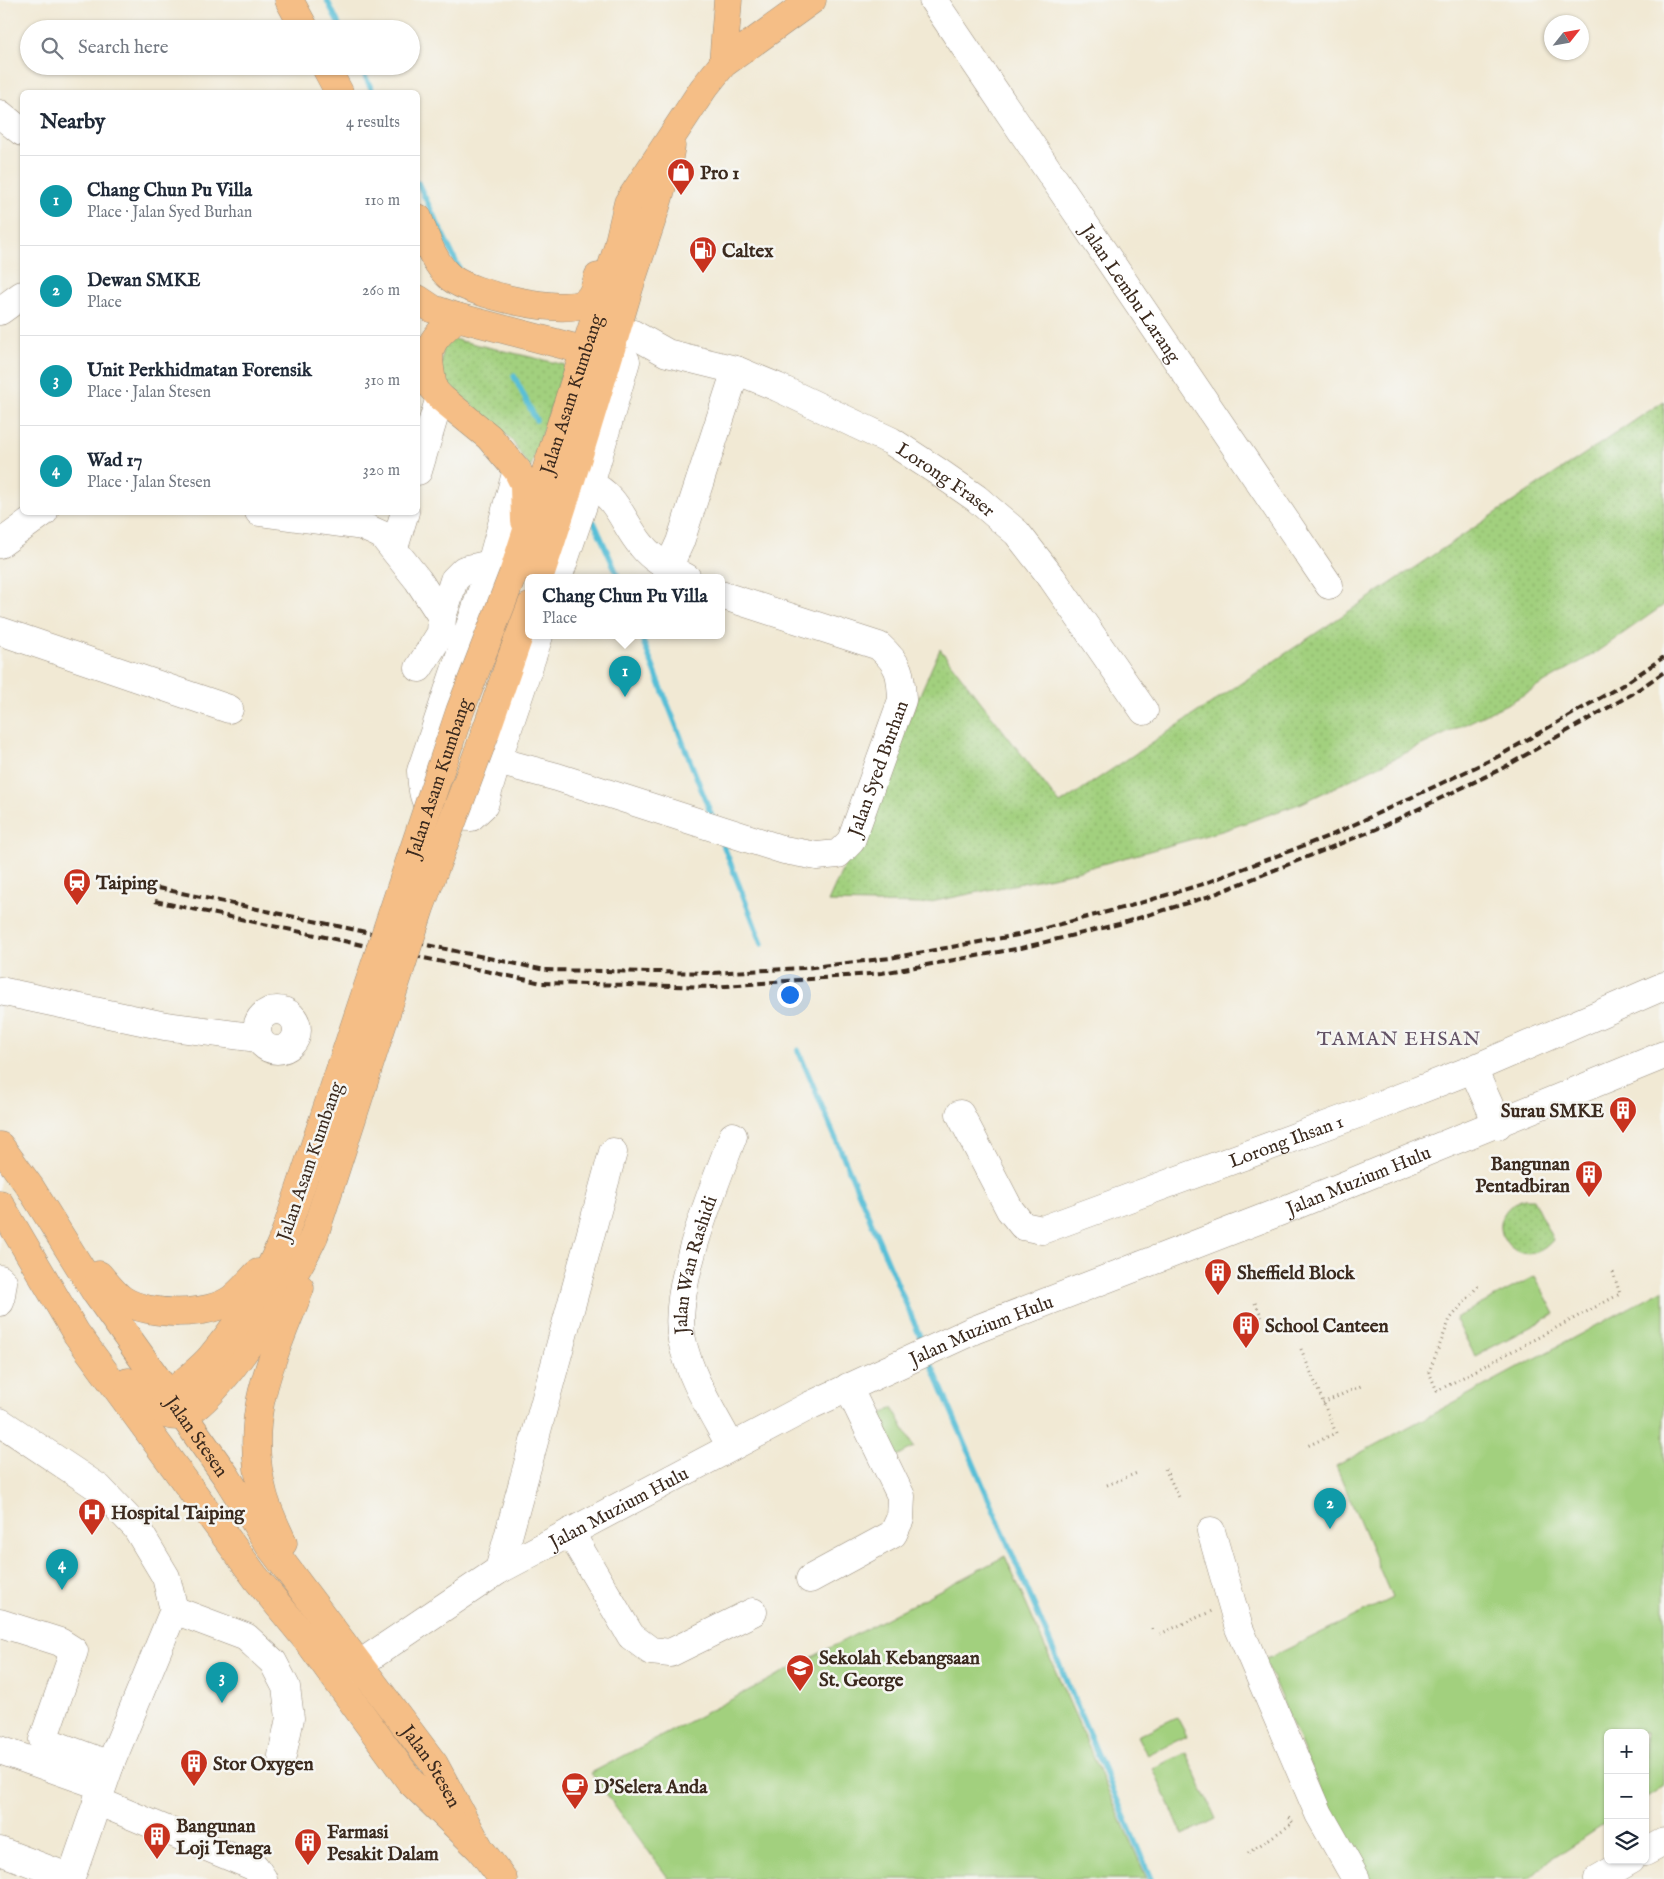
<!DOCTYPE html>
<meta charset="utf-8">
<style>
:root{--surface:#fff;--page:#f6f6f7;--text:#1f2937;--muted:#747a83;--line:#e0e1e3;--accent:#c8321e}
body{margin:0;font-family:"IM FELL English",serif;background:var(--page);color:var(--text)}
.controls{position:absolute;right:15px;bottom:15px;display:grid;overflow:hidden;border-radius:8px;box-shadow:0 1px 4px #0004}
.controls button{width:45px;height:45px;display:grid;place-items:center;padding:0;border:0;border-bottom:1px solid var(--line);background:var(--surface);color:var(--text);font:25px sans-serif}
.compass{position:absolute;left:1544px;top:15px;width:45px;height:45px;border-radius:50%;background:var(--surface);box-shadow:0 1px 4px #0004;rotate:59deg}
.you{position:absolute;left:789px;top:994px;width:18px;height:18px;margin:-12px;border:4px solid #fff;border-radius:50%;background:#1a73e8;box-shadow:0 0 0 8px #1a73e833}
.badge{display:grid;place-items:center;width:32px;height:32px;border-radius:50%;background:var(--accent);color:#fff;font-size:16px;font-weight:700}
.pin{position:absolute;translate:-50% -41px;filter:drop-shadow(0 1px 2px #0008)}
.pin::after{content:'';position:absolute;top:26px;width:18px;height:15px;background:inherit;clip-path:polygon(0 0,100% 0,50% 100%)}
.popup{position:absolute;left:525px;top:574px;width:200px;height:65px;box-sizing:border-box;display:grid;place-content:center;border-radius:8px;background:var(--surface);filter:drop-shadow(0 1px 4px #0005);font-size:16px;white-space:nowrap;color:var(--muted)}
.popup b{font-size:19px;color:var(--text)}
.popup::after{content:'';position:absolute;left:50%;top:100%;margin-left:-10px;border:10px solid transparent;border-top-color:var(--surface)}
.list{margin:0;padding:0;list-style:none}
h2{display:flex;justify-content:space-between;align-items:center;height:65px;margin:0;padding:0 20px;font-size:21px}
h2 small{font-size:16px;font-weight:400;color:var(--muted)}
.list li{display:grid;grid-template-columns:32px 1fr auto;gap:15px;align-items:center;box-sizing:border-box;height:90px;padding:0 20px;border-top:1px solid var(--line)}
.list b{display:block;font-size:19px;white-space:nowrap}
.list p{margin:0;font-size:16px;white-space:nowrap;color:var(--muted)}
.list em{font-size:16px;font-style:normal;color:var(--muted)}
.icon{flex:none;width:28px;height:28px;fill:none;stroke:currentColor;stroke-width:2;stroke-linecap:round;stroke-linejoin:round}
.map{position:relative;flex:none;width:1664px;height:1879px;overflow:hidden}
.search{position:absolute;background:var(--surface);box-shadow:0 1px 4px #0004;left:20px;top:20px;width:400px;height:55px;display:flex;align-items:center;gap:12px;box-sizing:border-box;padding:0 18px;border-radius:28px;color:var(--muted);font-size:19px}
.panel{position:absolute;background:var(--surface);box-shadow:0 1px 4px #0004;left:20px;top:90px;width:400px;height:425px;border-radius:8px}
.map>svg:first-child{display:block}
.grass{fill:url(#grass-dots);stroke:#6e7d4e}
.garden{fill:#a2d07e;stroke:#6e7d4e}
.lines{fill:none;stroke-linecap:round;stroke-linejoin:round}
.stream{stroke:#59bfd7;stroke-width:5.5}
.minor-casing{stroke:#968a79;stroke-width:29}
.major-casing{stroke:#968a79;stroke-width:29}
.path{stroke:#968a79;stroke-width:3;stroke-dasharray:1 4;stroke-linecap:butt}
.minor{stroke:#fff;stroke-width:28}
.major{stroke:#f5be86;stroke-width:28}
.rail{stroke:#3b2a1e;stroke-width:4;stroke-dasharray:8 4;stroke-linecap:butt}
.major-bridge-casing{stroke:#968a79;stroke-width:29;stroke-linecap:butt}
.major-bridge{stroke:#f5be86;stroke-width:28}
.labels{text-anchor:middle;stroke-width:5;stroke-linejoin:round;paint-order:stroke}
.poi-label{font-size:19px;font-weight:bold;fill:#3b2a1e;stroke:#f6f6f2;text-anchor:start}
.street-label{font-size:19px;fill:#3b2a1e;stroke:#f6f6f2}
.neighbourhood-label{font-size:20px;letter-spacing:1px;fill:#635265;stroke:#f6f6f2}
</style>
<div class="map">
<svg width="1664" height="1879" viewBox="0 0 1664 1879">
<defs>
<pattern id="grass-dots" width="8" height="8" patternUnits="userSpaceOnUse" patternTransform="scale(1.25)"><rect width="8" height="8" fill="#a2d07e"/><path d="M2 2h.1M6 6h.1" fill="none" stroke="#8cb36c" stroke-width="1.8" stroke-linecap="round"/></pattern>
</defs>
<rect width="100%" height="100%" fill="#f6f6f2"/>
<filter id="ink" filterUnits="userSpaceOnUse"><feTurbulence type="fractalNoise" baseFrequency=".02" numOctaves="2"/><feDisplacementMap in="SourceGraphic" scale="10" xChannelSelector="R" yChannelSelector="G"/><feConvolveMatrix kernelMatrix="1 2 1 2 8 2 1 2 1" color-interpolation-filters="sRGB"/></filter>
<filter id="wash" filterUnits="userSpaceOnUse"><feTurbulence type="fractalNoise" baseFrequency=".0096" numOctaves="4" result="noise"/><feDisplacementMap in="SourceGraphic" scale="20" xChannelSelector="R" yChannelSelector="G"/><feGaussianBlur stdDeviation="1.12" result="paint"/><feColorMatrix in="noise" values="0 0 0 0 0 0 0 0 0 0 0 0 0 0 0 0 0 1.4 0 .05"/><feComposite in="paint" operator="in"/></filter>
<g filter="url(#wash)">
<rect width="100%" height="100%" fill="#f1e9d4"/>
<g class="grass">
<path d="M 444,337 L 565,365 L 530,469 L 511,439 L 440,378 Z"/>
<path d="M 1664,401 L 1664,605 L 1592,655 L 1511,702 L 1302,803 L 1225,830 L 1066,874 L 921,904 L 828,902 L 940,649 L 1060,804 Z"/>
<path d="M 1524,1199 L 1533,1199 L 1553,1240 C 1517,1282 1473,1216 1524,1199 Z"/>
</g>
<g class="garden">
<path d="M 1535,1276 L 1555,1314 L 1475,1356 L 1455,1318 Z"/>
<path d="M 1664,1289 L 1664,1786 L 1645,1798 L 1645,1733 L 1608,1733 L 1608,1822 L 1550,1860 L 1529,1879 L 1366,1879 L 1337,1829 L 1265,1660 L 1392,1598 L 1336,1466 Z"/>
<path d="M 893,1408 L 914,1447 L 897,1456 L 876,1417 Z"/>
<path d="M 1005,1556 L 1147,1879 L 669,1879 L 591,1773 Z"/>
<path d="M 1177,1717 L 1187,1736 L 1147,1755 L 1137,1736 Z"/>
<path d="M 1186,1753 L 1216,1819 L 1183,1835 L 1153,1768 Z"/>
</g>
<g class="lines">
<g class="stream">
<path d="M 327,0 L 341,29"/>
<path d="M 360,66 L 373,92"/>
<path d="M 418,183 L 461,272"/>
<path d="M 514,376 L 536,420"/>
<path d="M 594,522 L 619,578"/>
<path d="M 641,636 L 713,819"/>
<path d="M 721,839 L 762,944"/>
<path d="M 798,1050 L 924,1346"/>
<path d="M 929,1359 L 1151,1879"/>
</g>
</g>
</g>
<g filter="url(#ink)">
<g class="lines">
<g class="minor-casing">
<g id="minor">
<path id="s1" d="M 933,0 L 1329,585"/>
<path d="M 0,114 L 22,132"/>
<path d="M 0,311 L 22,295"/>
<path id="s2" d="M 594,323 L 633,334 L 667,353 L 736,370 L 777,387 L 891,441 L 937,471 L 976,498 L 1017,533 L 1052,578 L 1144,711"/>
<path d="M 517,470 L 491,564 L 421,771 C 423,812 431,817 471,817 L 484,805 L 497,761 L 539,636"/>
<path d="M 418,471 L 440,397"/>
<path d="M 590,485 C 617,494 624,526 642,546 C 653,560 671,569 687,578"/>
<path d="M 259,512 L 362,526 L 382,535 L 418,580 L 442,617 L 441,633 L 419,668"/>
<path d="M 0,544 L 44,512"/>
<path d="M 394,548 L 405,512"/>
<path d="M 668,568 L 680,542 L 736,370"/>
<path d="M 558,578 L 590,485 L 626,361"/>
<path d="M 442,617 L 454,580 L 464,570 L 491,564"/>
<path d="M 0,631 L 229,709"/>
<path id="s3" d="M 497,761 L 557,777 L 784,850 L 817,856 L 838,854 L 851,841 L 902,700 C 901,673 900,665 879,646 L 721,595"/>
<path d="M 0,991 L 165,1026 L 258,1038"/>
<circle cx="277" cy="1030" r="20"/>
<path d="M 1473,1069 L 1498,1125"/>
<path id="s4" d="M 960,1114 L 1010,1210 L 1023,1226 L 1042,1230 L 1363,1112 L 1473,1069 L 1664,986"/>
<path d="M 0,1279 L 3,1282 L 0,1302"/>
<path d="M 0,1422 L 99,1488 L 136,1527 L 166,1577 L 174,1610 L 110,1765 L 71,1878 L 0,1851"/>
<path id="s5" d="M 731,1447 C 713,1413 690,1378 682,1340 C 671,1288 714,1187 733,1136"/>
<path d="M 1211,1531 L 1239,1628 L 1319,1814 L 1356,1879"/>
<path d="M 570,1532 L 631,1636 L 651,1651 L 670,1653 L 753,1612"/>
<path d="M 499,1570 L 613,1152"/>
<path d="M 810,1579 L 893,1534 L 900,1519 L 901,1496 L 848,1387"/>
<path d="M 174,1610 L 246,1637 L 273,1662 L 286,1687 L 290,1718 L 282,1756"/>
<path d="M 0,1623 L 60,1642 L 74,1651 L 43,1740 L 110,1765"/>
<path id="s6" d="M 339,1678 L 499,1570 L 811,1405 L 974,1330 L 1279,1212 L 1664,1055"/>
<path d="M 0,1750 L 102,1786"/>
<path d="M 97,1801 L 255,1867 L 263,1879"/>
<path d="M 1645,1852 L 1664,1842"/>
<path d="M 1598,1879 L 1631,1860"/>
</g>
</g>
<g class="major-casing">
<g id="major">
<path d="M 289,0 L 305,29"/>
<path d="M 723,64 L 728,0"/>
<path d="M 325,66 L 339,92"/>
<path d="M 418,218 C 426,239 433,263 451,278 C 471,294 561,315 584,303 C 594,297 595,286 598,277"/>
<path d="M 418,299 L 433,309 L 457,317 L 602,355"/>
<path d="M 418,371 L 440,397 L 489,437 L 517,470 L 524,484 L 525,521"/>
<path d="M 433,388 C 426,346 426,345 457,317"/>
<path id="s7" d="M 513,574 L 617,250 L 628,203 L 703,89 L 723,64 L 812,0"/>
<path d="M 539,578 C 572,482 600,385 629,288 C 644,240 663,195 671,146"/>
<path d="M 485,734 L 529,607"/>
<path id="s8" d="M 0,1146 L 30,1187 L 96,1293 L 226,1476 L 269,1545 L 434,1764 L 480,1849"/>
<path d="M 0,1204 L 76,1333 L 256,1578 L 311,1645 L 410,1781 L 480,1849 L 503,1879"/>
<path d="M 99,1275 C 106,1283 114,1294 123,1300 C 148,1316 209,1317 233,1298 C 242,1291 250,1281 258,1273"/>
<path d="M 128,1382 C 139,1396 157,1416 177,1416 C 212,1416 300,1268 314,1236"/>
<path d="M 162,1410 C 171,1387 195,1376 211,1357 C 244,1318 269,1277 287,1228"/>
<path d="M 283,1543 C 276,1527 267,1510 263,1493 C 242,1415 273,1359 300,1288"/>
</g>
</g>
<g class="path">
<path d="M 1478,1286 L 1450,1319 L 1429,1372 L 1437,1391 L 1620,1294 L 1613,1272"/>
<path d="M 1255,1303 L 1262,1317"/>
<path d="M 1301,1349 L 1336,1433 L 1305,1447"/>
<path d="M 1323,1403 L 1363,1385"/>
<path d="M 1165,1469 L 1179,1497"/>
<path d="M 1107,1485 L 1137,1473"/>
<path d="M 1152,1628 L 1153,1632"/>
<path d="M 1160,1634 L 1212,1611"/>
<path d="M 1248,1853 L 1293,1823 L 1288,1817"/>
</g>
<use href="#minor" class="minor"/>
<use href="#major" class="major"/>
<g class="rail">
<path d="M 158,888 L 545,970 L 712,973 L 804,968 L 890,958 L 1018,935 L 1130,906 L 1203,884 L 1334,834 L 1499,756 L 1626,683 L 1664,657"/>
<path d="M 155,901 L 542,983 L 714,987 L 882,973 L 1021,948 L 1119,924 L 1210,896 L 1379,828 L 1501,769 L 1632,694 L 1664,672"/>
</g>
<g class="major-bridge-casing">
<g id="major-bridge">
<path id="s9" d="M 287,1228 L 460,711 L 513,574"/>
<path d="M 314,1236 L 420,908 L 485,734"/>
</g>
</g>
<use href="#major-bridge" class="major-bridge"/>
</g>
</g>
<defs>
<g id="shop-pin" transform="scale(1.4375)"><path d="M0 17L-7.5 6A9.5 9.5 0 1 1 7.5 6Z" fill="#c8321e" stroke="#f6f6f2"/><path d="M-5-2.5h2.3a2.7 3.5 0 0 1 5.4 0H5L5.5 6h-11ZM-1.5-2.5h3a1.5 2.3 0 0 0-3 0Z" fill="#fff"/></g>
<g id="fuel-pin" transform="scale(1.4375)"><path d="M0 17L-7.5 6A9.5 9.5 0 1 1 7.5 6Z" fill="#c8321e" stroke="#f6f6f2"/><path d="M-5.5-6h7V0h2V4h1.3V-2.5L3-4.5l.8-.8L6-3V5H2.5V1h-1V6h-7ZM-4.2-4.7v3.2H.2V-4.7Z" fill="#fff"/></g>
<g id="station-pin" transform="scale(1.4375)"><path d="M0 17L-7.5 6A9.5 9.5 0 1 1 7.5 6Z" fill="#c8321e" stroke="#f6f6f2"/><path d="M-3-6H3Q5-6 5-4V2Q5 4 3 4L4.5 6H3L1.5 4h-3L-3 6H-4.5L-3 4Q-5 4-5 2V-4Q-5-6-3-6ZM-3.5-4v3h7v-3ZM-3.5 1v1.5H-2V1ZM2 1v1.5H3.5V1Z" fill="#fff"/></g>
<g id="building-pin" transform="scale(1.4375)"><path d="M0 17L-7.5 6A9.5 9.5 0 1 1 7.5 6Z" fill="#c8321e" stroke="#f6f6f2"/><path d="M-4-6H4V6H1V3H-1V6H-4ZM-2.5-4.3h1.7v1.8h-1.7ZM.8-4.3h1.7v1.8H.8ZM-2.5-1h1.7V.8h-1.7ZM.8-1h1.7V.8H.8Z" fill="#fff"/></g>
<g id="hospital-pin" transform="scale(1.4375)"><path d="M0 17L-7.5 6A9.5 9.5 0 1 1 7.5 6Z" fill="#c8321e" stroke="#f6f6f2"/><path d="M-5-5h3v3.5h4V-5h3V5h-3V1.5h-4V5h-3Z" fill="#fff"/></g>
<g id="school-pin" transform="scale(1.4375)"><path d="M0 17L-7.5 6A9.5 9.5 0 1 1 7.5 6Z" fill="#c8321e" stroke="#f6f6f2"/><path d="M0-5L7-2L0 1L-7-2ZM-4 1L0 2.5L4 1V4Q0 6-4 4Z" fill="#fff"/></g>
<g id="cafe-pin" transform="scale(1.4375)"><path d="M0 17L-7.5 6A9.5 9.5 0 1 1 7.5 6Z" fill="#c8321e" stroke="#f6f6f2"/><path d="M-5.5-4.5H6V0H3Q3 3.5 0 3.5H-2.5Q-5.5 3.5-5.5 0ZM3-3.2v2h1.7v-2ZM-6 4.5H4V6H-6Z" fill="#fff"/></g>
</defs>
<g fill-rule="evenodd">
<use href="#shop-pin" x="681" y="172"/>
<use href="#fuel-pin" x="703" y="250"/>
<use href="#station-pin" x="77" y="882"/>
<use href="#building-pin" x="1623" y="1110"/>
<use href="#building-pin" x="1589" y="1174"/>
<use href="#building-pin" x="1218" y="1272"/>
<use href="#building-pin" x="1246" y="1325"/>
<use href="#hospital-pin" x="92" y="1512"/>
<use href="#school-pin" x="800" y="1668"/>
<use href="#building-pin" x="194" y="1763"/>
<use href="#cafe-pin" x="575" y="1786"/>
<use href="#building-pin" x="157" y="1836"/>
<use href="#building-pin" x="308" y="1842"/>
</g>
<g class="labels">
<g class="poi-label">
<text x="700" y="179">Pro 1</text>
<text x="722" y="257">Caltex</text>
<text x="96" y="889">Taiping</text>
<text x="1604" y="1117" text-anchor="end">Surau SMKE</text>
<text x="1570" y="1170" text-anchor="end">Bangunan<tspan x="1570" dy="22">Pentadbiran</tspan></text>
<text x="1237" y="1279">Sheffield Block</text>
<text x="1265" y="1332">School Canteen</text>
<text x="111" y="1519">Hospital Taiping</text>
<text x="819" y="1664">Sekolah Kebangsaan<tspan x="819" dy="22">St. George</tspan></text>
<text x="213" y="1770">Stor Oxygen</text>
<text x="594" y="1793">D'Selera Anda</text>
<text x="176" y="1832">Bangunan<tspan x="176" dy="22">Loji Tenaga</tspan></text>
<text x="327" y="1838">Farmasi<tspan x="327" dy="22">Pesakit Dalam</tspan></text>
</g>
<g class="street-label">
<text dy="7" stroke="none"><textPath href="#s1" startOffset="354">Jalan Lembu Larang</textPath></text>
<text dy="7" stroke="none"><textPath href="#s7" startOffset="189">Jalan Asam Kumbang</textPath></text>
<text dy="7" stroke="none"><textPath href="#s2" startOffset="388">Lorong Fraser</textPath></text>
<text dy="7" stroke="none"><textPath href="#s3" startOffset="451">Jalan Syed Burhan</textPath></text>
<text dy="7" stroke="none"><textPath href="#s9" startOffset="475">Jalan Asam Kumbang</textPath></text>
<text dy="7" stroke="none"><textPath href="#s4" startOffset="408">Lorong Ihsan 1</textPath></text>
<text transform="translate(309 1161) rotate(-71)" y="7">Jalan Asam Kumbang</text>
<text dy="7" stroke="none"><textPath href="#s6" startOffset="1138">Jalan Muzium Hulu</textPath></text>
<text dy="7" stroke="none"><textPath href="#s5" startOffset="195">Jalan Wan Rashidi</textPath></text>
<text dy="7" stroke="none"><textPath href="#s6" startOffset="732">Jalan Muzium Hulu</textPath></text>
<text dy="7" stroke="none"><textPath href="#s8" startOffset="351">Jalan Stesen</textPath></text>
<text dy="7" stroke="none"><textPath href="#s6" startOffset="328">Jalan Muzium Hulu</textPath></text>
<text dy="7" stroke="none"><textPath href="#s8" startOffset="756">Jalan Stesen</textPath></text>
</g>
<g class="neighbourhood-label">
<text x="1399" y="1045">TAMAN EHSAN</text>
</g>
</g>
</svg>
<div class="controls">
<button>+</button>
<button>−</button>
<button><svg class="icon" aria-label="layers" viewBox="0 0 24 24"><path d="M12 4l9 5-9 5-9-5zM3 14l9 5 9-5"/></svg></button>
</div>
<svg class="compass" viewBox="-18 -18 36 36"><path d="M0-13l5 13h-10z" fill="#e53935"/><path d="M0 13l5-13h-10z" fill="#747a83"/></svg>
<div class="you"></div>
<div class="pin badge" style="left:625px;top:697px;background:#0f9aa8">1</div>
<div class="popup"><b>Chang Chun Pu Villa</b>Place</div>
<div class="pin badge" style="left:1330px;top:1529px;background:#0f9aa8">2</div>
<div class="pin badge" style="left:222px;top:1703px;background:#0f9aa8">3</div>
<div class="pin badge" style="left:62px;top:1590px;background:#0f9aa8">4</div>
<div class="search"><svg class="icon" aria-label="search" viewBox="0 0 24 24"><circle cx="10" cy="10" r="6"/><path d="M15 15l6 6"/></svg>Search here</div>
<section class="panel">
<h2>Nearby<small>4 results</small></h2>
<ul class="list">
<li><span class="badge" style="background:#0f9aa8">1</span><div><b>Chang Chun Pu Villa</b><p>Place · Jalan Syed Burhan</p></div><em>110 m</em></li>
<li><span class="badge" style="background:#0f9aa8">2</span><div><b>Dewan SMKE</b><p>Place</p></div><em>260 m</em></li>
<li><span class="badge" style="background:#0f9aa8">3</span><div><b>Unit Perkhidmatan Forensik</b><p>Place · Jalan Stesen</p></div><em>310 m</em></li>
<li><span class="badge" style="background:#0f9aa8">4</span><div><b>Wad 17</b><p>Place · Jalan Stesen</p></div><em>320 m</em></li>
</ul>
</section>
</div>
